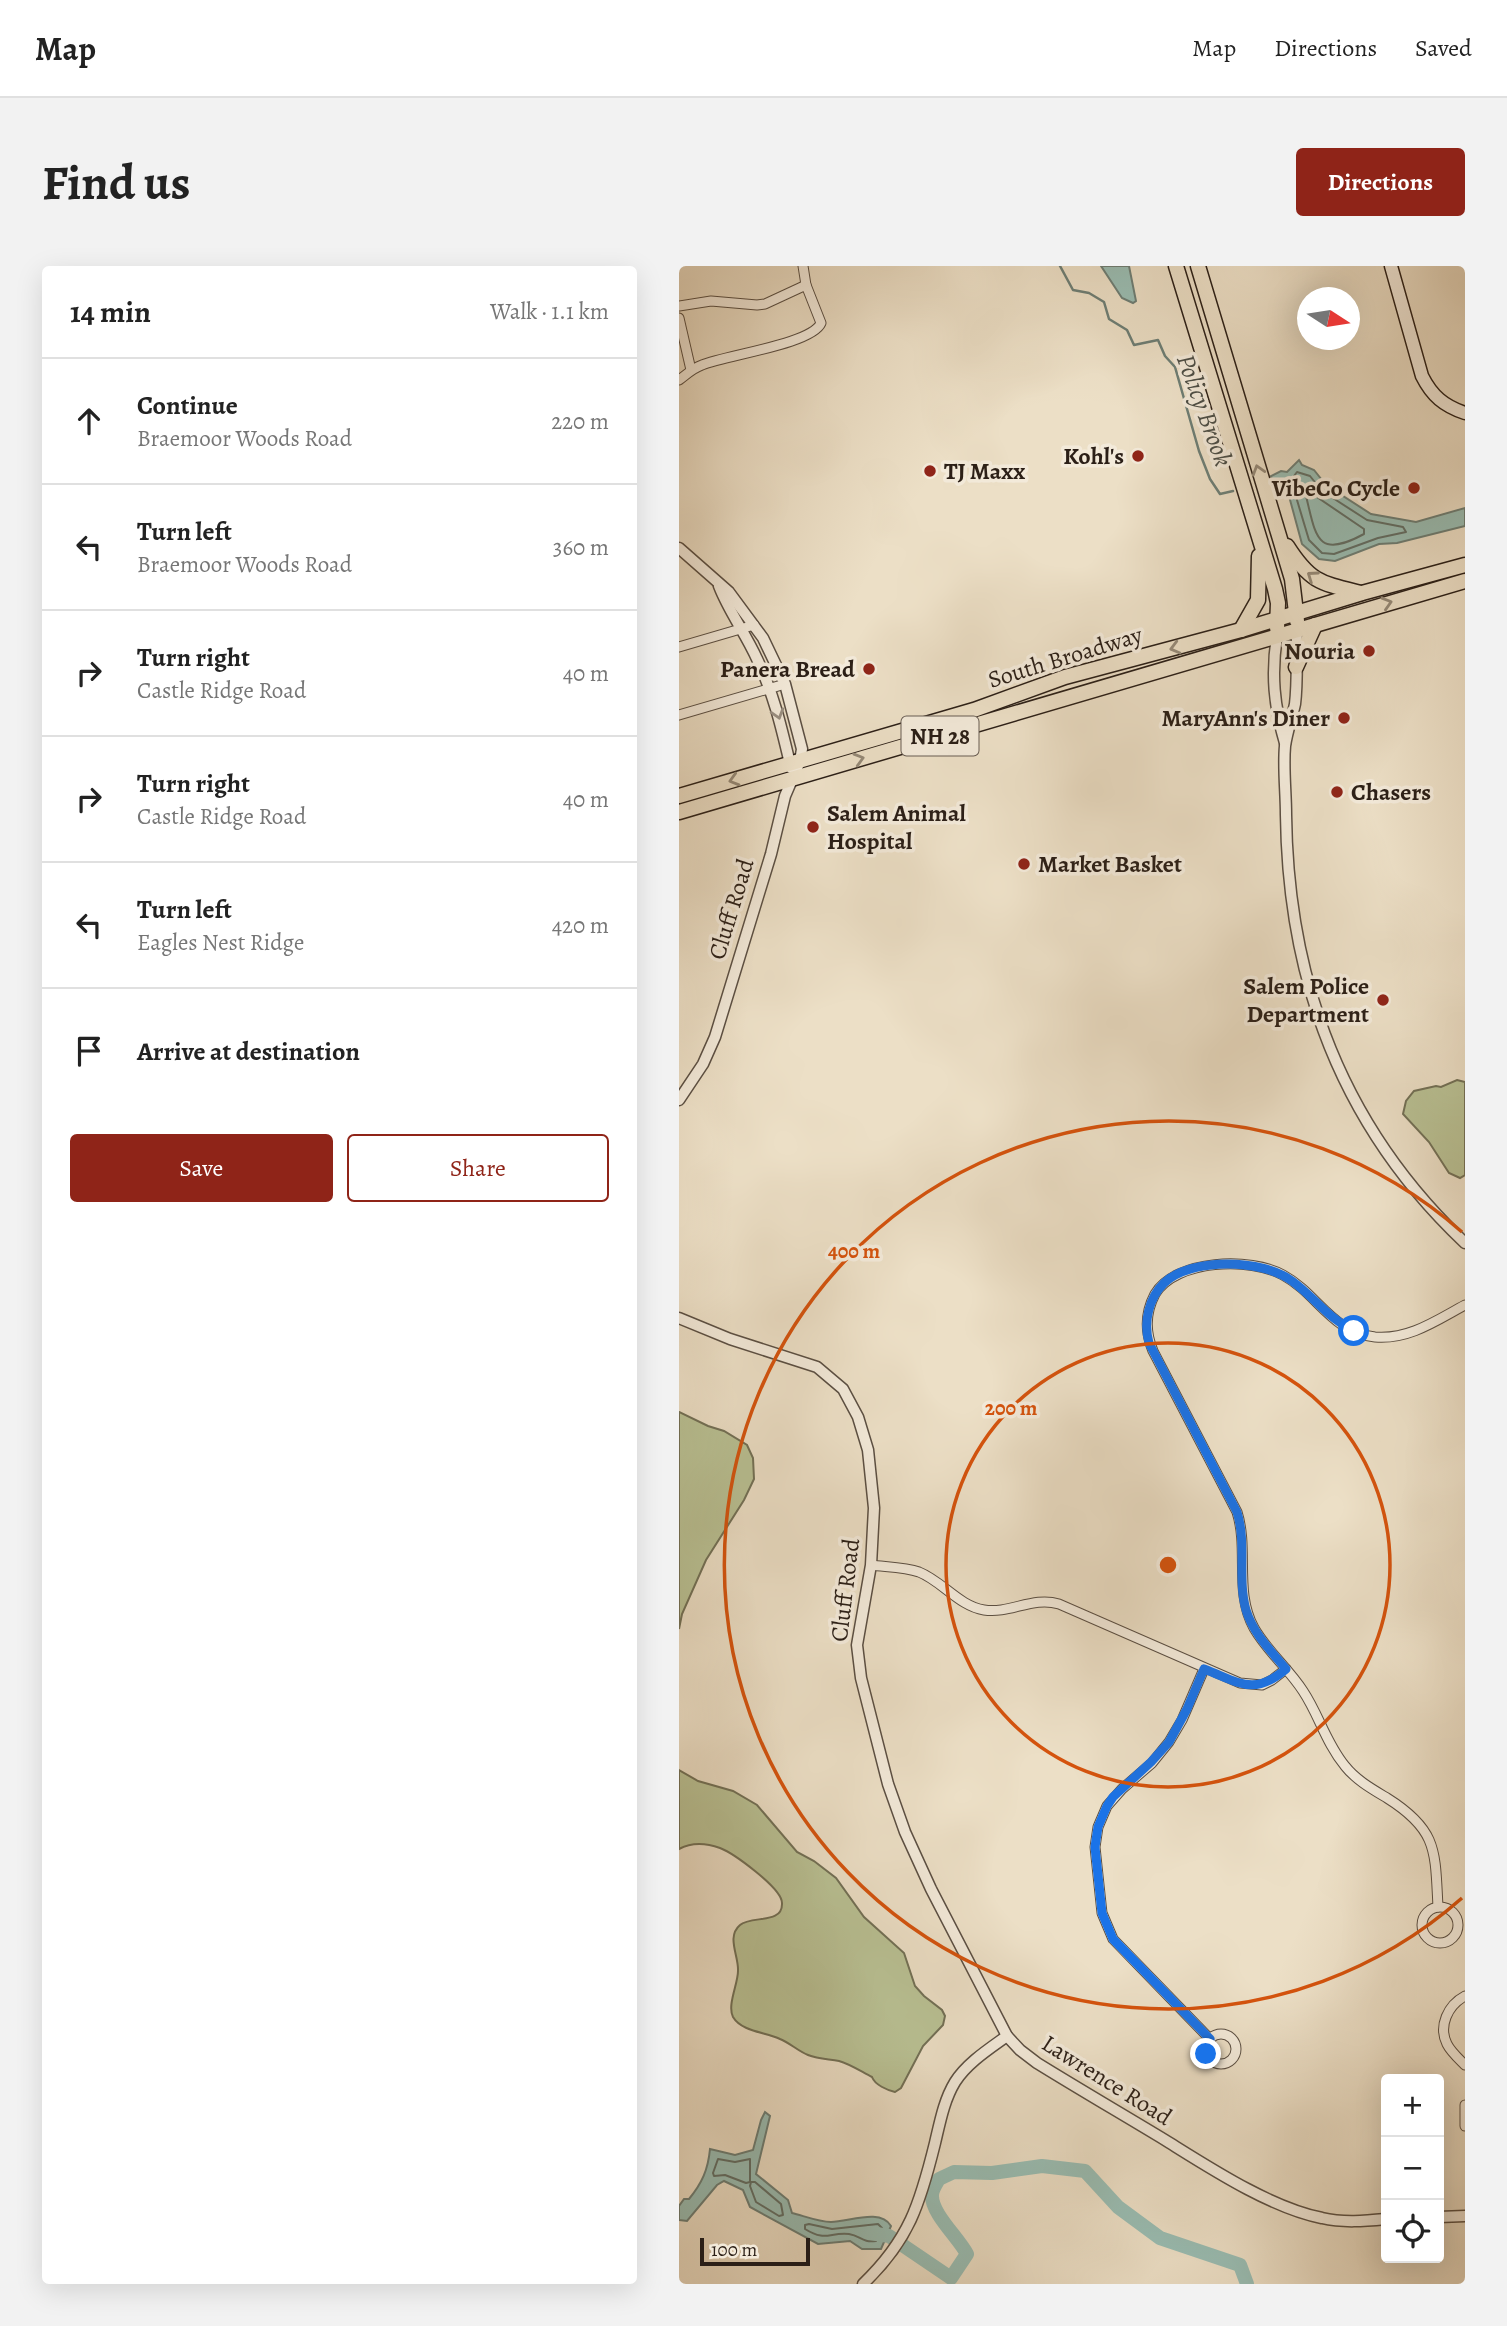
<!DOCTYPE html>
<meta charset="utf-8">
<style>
:root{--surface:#fff;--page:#f2f2f2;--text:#222;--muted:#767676;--line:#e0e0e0;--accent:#8f2418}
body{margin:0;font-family:Alegreya,serif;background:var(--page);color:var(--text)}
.controls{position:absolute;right:21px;bottom:21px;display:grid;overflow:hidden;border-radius:7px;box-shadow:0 7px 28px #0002}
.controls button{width:63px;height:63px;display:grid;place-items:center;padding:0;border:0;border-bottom:2px solid var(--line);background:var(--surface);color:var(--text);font:35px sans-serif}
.compass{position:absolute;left:618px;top:21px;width:63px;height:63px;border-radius:50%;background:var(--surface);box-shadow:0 7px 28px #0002;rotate:102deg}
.scale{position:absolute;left:21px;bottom:18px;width:110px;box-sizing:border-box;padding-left:7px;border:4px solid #2b1f17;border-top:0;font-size:19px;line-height:24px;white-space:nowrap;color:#2b1f17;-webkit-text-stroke:5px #f3eada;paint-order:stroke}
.stop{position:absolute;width:21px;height:21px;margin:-16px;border:5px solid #1a73e8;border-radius:50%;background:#fff}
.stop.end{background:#1a73e8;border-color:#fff;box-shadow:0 2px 7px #0008}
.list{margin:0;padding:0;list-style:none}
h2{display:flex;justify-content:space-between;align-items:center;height:91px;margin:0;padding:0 28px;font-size:30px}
h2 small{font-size:23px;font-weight:400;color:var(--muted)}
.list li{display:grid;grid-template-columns:46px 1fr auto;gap:21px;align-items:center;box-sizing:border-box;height:126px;padding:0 28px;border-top:2px solid var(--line)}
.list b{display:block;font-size:26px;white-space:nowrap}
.list p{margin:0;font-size:23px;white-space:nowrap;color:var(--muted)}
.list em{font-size:23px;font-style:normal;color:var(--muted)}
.actions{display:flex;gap:14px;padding:21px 28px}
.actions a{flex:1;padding:16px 0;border:2px solid var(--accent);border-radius:7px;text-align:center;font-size:24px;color:var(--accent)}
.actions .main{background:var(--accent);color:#fff}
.icon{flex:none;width:38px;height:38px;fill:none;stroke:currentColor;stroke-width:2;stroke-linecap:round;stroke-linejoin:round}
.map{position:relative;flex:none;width:786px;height:2018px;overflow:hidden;border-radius:7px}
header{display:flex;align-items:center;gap:42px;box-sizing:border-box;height:98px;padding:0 35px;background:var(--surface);border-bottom:2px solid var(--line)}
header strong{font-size:33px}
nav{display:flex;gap:38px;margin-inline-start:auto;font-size:24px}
.intro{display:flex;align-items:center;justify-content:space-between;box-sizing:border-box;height:168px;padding:0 42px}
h1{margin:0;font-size:49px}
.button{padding:18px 32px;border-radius:7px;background:var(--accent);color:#fff;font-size:24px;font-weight:700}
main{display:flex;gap:42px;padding:0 42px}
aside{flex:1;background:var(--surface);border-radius:7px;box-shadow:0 7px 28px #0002}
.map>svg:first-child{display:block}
.green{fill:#b9c194;stroke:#727056;stroke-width:2}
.water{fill:#99bdb3;stroke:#6d7e75;stroke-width:2}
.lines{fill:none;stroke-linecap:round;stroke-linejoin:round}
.shore{stroke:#626e65;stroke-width:2}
.stream{stroke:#6d7e75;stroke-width:2.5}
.river{stroke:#99bdb3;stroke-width:14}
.minor-casing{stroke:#5b4f43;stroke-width:11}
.tertiary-casing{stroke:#5b4f43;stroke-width:13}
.secondary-casing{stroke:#2b1f17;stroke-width:15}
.primary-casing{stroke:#2b1f17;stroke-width:17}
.minor{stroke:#f3eada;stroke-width:9}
.tertiary{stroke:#f3eada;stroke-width:10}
.secondary{stroke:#f3eada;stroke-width:12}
.primary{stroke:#ecdfc6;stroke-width:14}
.oneway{stroke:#958977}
.oneway2{stroke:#998f82}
.route{stroke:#1a73e8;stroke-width:9}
.ring{fill:none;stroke:#d5530d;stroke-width:3.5}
.poi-dot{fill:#8f2418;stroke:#f3eada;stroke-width:2.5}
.labels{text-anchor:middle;stroke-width:7;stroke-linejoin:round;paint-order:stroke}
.shield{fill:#f3eada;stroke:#675c52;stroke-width:2}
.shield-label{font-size:23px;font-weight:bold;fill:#2b1f17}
.poi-label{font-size:24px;font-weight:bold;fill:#2b1f17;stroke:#f3eada;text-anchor:end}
.street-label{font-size:24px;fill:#2b1f17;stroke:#f3eada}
.water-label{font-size:26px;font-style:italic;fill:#4c4e46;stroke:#f3eada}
.centre{fill:#d5530d;stroke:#f3eada;stroke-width:3.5}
.ring-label{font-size:21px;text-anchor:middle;font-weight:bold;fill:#d5530d;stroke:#f3eada;stroke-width:7;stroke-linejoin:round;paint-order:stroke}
</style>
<header>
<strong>Map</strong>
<nav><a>Map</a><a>Directions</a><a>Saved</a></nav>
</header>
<div class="intro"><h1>Find us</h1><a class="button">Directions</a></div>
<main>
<aside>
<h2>14 min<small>Walk · 1.1 km</small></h2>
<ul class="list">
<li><svg class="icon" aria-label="ahead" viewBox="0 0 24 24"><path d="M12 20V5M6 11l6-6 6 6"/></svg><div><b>Continue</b><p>Braemoor Woods Road</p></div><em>220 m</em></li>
<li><svg class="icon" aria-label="left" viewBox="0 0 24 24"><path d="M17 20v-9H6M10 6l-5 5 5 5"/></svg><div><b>Turn left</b><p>Braemoor Woods Road</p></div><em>360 m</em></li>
<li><svg class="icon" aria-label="right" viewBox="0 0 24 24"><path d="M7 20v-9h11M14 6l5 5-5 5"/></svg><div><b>Turn right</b><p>Castle Ridge Road</p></div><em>40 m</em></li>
<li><svg class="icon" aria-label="right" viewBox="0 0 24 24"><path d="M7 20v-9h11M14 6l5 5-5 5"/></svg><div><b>Turn right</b><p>Castle Ridge Road</p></div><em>40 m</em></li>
<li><svg class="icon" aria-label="left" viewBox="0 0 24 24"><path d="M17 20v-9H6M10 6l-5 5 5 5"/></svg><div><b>Turn left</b><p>Eagles Nest Ridge</p></div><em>420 m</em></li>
<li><svg class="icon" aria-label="arrive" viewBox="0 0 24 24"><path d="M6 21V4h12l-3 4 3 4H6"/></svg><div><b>Arrive at destination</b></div></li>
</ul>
<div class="actions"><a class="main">Save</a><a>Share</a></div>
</aside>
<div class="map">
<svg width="786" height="2018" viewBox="0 0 786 2018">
<rect width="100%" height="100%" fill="#ecdfc6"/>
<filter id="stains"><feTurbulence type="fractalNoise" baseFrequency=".00286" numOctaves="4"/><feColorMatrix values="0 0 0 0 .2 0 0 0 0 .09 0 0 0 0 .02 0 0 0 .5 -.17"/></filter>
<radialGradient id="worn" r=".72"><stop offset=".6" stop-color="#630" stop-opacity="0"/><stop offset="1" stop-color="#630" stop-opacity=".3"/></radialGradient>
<g class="green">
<path d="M 778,814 L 786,816 L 786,909 L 781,912 L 770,907 L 750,876 L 724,848 L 727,835 L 735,825 L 757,820 L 762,821 Z"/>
<path d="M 0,1146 L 29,1160 L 45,1165 L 68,1179 L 74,1192 L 75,1213 L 65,1234 L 27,1294 L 3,1348 L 0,1363 Z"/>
<path d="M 0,1504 L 19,1515 L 54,1525 L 78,1539 L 118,1586 L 135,1595 L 157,1612 L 185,1651 L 225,1687 L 236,1720 L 245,1730 L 263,1744 L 266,1750 L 264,1759 L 244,1780 L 222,1822 L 216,1826 C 208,1824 196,1819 193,1811 C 183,1806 171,1798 160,1795 C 149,1793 139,1793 129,1789 C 119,1785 111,1777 101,1773 C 87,1766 63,1766 54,1751 C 48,1739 59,1718 59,1705 C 60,1690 47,1671 61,1659 C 72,1649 104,1659 103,1637 C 103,1622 54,1587 41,1582 C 27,1577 13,1576 0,1583 Z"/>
</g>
<g class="water">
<path d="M 422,0 L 450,0 L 457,35 L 454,37 L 443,32 Z"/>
<path d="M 620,194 L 623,199 L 635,204 L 647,219 L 692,248 L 737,256 L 786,242 L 786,260 L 718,277 L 700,278 L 656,295 L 640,293 L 623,278 L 607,219 L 594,221 L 592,210 L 602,205 L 608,206 Z"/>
<path d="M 86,1846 L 91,1850 L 77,1908 L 109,1934 L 113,1947 C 125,1950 140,1956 152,1956 C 170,1956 201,1942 212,1960 L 202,1983 L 183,1983 L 171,1975 L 139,1978 L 71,1941 L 64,1924 L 45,1915 L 38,1919 L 8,1955 L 0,1954 L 0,1940 L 5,1933 L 10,1933 C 23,1917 29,1904 31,1883 L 56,1889 L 74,1884 L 82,1854 Z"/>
</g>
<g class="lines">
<g class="shore">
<path d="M 618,206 L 631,210 L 643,225 L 688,254 L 724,261 L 727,266 L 699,272 L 655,288 L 643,287 L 630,274 L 612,214 Z"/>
<path d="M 629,225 L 685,263 L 685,268 C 637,294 637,270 627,230 Z"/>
<path d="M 39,1893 L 56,1896 L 71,1893 L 71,1916 L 67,1917 L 46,1909 L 35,1910 L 34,1907 Z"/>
<path d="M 72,1916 L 76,1916 L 102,1938 L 104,1949 L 100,1950 L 77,1936 L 71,1920 Z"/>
<path d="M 130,1958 L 153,1963 L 199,1958 L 203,1962 L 197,1975 C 183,1977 182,1970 170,1968 C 150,1966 147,1976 126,1963 L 126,1959 Z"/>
</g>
<path class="stream" d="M 381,0 L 394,24 L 410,27 L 425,36 L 430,53 L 448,64 L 455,79 L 479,74 L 486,90 L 496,101 L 520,185 L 531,213 L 541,228 L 554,225"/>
<path class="river" d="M 191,1967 L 210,1970 L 272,2012 L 288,1988 C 279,1971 252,1947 253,1929 C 253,1924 257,1918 260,1913 L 275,1906 L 313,1907 L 363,1900 L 406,1905 L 439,1941 L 481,1972 L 561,1999 L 568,2018"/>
<g class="minor-casing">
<g id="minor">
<path d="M 124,0 L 127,19"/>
<path d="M 0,40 L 32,35 L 78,39 L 86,38 L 127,19 L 142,57 C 133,78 47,89 23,99 C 14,102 8,108 0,114"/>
<path d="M 0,52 L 12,104"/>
<path d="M 0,381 L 75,359"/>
<path d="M 0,449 L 106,418"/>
<path d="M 192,1299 C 207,1301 226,1301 240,1306 C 263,1315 280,1340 305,1344 C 331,1348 354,1330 380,1338 L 561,1417 L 583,1419 L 593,1414 L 607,1403"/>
<path d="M 525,1403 L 503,1454 L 490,1476 L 473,1497 L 443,1523 L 428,1540 L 419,1561 L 416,1581 L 423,1647 L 434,1673 L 531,1773"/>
<path d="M 759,1641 C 756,1585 759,1564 708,1532 C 693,1523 677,1514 666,1500 C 647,1477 640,1449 624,1425 C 610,1403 588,1385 575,1362 C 555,1326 570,1284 558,1246 L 474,1085 C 466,1066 466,1047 476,1028 C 497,993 572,991 604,1009 C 639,1028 652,1066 696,1071 C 730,1074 758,1054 786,1039"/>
<circle cx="761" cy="1659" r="18"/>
<path d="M 786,1730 C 769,1739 759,1760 768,1778 C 772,1786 780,1793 786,1799"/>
<circle cx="542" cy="1783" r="15"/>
<path d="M 786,1839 L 786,1860"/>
</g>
</g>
<g class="tertiary-casing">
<g id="tertiary">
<path d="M 0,282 L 50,326 L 84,372 L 106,418 L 123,483 L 121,495 L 106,530 L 92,588 L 36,771 L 24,798 L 0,834"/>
<path d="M 40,320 C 50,346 67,368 78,393 C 95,428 103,464 112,502"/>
<path d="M 618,364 C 617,388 619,414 616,438 C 613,452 608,466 606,480 C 604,502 607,526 607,549 C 609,716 663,861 786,977"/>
<path d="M 598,370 C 592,408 595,440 606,477"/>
<path d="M 0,1052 L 51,1073 L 138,1101 L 164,1123 L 179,1151 L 189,1184 L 195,1242 L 192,1299 L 178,1379 L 182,1412 L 209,1518 L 226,1566 L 252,1623 L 328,1770 L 341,1784 L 358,1797 C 400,1823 443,1848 486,1874 C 531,1902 592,1942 643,1952 C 664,1957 686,1955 707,1953"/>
<path d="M 760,1951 L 786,1950"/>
<path d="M 184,2018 C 230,1974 241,1938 256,1877 C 261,1856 265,1834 276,1816 C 288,1797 310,1783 328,1770"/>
</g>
</g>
<g class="secondary-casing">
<path id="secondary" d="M 712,0 L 743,110 C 753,130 765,140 786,147"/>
</g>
<g class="primary-casing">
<g id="primary">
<path d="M 497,0 L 596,323 L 599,337 L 598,362"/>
<path d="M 519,0 L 613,313 L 618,355"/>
<path d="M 608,280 C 631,316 641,317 682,327"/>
<path d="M 562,364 L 579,334 L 580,290"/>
<path d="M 617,401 L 636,359"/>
<path d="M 0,530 L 295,444 L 386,411 L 562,364 L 683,327 L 786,299"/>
<path d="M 0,546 L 786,315"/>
</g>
</g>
<use href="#minor" class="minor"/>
<use href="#tertiary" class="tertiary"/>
<use href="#secondary" class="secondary"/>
<use href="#primary" class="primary"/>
</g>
<defs><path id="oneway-chevron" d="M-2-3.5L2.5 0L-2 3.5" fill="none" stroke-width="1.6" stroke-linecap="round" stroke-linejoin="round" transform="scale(1.75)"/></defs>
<g class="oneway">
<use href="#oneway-chevron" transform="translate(579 204) rotate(-107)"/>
<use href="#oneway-chevron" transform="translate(633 310) rotate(-145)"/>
<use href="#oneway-chevron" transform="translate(708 337) rotate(-17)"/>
<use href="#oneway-chevron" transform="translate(496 382) rotate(165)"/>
<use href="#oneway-chevron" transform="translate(180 493) rotate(-16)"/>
<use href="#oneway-chevron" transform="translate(55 514) rotate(164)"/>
</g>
<use class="oneway2" href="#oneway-chevron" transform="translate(99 448) rotate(73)"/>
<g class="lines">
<path class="route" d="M 527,1788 L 527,1778 L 531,1773 L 434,1673 L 423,1647 L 416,1581 L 419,1561 L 428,1540 L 434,1531 L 472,1496 L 490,1476 L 508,1443 L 525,1403 C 560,1416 574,1431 607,1403 C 592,1385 574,1367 567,1344 C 558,1312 568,1278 558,1246 L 470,1077 C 464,1056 470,1032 485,1017 C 512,991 584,993 613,1015 C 635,1031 650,1053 675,1065"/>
</g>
<g class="ring">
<circle cx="489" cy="1299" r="222"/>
<path d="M783 1632A444 444 0 1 1 783 966"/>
</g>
<g class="poi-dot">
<circle cx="459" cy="190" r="7"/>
<circle cx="251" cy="205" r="7"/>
<circle cx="735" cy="222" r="7"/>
<circle cx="690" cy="385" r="7"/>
<circle cx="190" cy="403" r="7"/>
<circle cx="665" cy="452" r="7"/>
<circle cx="658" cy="526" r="7"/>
<circle cx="134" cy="561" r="7"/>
<circle cx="345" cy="598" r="7"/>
<circle cx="704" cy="734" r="7"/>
</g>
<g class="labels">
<rect class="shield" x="222.5" y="450.5" width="77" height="39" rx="5"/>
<g class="shield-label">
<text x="261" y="478">NH 28</text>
</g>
<g class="poi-label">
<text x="445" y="198">Kohl's</text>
<text x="265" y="213" text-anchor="start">TJ Maxx</text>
<text x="721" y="230">VibeCo Cycle</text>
<text x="676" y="393">Nouria</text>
<text x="176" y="411">Panera Bread</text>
<text x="651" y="460">MaryAnn's Diner</text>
<text x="672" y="534" text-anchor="start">Chasers</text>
<text x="148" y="555" text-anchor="start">Salem Animal<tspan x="148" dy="28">Hospital</tspan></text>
<text x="359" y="606" text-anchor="start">Market Basket</text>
<text x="690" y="728">Salem Police<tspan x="690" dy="28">Department</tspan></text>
</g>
<g class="street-label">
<text transform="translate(386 391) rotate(-17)" y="8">South Broadway</text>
<text transform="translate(52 643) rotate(-73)" y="8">Cluff Road</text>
<text transform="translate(166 1324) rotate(-83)" y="8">Cluff Road</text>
<text transform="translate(428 1814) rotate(32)" y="8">Lawrence Road</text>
</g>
<g class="water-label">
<text transform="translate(526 144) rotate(70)" y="9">Policy Brook</text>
</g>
</g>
<circle cx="489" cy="1299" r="10" class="centre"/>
<g class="ring-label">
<text x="175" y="992">400 m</text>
<text x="332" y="1149">200 m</text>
</g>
<rect width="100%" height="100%" filter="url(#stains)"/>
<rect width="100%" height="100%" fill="url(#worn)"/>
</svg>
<div class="controls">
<button>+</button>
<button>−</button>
<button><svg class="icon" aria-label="locate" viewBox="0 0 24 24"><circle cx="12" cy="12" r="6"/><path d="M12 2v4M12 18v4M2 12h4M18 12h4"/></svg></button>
</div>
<svg class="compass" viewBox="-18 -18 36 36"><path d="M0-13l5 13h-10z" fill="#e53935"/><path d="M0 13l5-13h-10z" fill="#767676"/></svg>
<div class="scale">100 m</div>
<div class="stop" style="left:675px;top:1065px"></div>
<div class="stop end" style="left:527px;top:1788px"></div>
</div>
</main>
